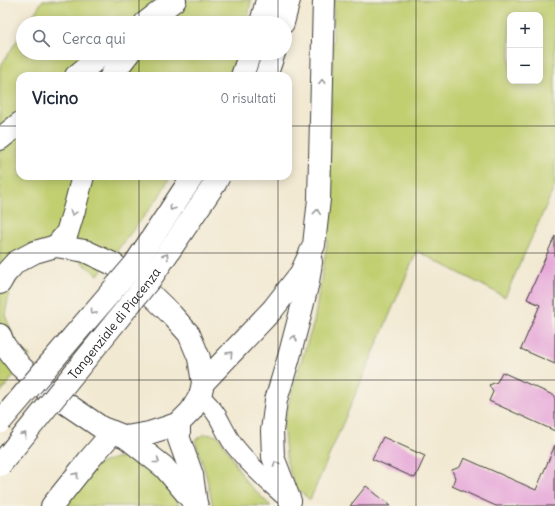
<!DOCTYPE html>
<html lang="it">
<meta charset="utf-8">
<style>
:root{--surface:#fff;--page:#f2f2f3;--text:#1f2937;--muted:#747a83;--line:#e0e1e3}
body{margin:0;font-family:Delius,sans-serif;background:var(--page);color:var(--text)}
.controls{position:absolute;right:12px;top:12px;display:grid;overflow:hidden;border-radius:8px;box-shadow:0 2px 10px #0003}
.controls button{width:36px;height:36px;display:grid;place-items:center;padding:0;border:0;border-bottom:1px solid var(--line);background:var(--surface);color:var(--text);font:20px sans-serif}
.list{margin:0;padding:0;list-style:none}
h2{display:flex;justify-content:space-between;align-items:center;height:52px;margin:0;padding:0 16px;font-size:17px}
h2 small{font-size:13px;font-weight:400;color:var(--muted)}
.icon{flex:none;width:22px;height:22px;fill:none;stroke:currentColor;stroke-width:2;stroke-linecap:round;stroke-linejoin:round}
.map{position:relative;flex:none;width:555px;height:506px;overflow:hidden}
.search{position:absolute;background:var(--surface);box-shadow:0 2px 10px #0003;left:16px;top:16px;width:276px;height:44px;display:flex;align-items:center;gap:10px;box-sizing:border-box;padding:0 14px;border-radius:22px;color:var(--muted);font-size:15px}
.panel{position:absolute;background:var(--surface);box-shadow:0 2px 10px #0003;left:16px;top:72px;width:276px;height:108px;border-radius:12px}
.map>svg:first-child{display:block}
.grass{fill:#c1cf71;stroke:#6e7646;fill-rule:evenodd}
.building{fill:#e7a9d9}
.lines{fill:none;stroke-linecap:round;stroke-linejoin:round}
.minor-casing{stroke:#3c3b37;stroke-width:20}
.primary-casing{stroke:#3c3b37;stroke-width:24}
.trunk-casing{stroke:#3c3b37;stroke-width:24}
.minor{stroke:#fff;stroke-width:18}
.primary{stroke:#fff;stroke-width:22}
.trunk{stroke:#fff;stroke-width:22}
.trunk-bridge-casing{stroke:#3c3b37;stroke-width:24;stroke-linecap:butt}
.trunk-bridge{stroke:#fff;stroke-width:22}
.oneway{stroke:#999}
.grid{fill:none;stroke:#1c1c1c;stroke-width:1;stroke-opacity:0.55}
.labels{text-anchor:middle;stroke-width:3.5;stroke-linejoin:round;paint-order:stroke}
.street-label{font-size:13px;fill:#1c1c1c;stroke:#f7f3e8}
</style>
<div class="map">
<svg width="555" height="506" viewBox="0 0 555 506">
<rect width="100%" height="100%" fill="#f7f3e8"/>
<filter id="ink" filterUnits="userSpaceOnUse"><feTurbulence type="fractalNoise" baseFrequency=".025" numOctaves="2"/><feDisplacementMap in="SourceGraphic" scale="8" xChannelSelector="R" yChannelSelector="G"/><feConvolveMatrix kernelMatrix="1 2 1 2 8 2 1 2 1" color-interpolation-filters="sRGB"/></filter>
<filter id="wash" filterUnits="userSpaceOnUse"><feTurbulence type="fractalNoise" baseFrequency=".012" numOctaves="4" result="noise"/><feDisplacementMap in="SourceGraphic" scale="16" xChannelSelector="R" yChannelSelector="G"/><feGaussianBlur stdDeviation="0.9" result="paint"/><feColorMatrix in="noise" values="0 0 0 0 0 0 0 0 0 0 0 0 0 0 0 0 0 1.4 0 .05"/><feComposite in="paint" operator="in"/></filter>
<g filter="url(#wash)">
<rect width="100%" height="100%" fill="#f2e9d2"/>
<g class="grass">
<path d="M 43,0 L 251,0 L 247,23 L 28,23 Z"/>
<path d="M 334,0 L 555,0 L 555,186 L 505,297 L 417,251 L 310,500 L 295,487 L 287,463 L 283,424 L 294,383 L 314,322 L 327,244 ZM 510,15 L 540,15 L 540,81 L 510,81 Z"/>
<path d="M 23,31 L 23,53 L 242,53 L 241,57 L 230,76 L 20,76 L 20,176 L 171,176 L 158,198 L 98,275 L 77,259 L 51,258 L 24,271 L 10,289 L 5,315 L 17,345 L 30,356 L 0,393 L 0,67 Z"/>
<path d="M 205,434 L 219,436 L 246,482 L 271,506 L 213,506 L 206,475 L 195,440 Z"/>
<path d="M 115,458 L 129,458 L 152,472 L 163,481 L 174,495 L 179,506 L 64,506 L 97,465 Z"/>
</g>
<g id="blocks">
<g class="building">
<path d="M 555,236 L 555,364 L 521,349 L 540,305 L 527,299 Z"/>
<path d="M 502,372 L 555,396 L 555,431 L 489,401 L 493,392 L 489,385 L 497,382 Z"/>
<path d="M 383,437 L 425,456 L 415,478 L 372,459 Z"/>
<path d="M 555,445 L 555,506 L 496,506 L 452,486 L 455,478 L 452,470 L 460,467 L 464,458 L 536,490 Z"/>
<path d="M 366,486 L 391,506 L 350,506 Z"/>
</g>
</g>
</g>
<g filter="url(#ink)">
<use href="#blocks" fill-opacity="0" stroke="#3c3b37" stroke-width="1"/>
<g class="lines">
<g class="minor-casing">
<path id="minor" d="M 200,396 C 207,402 213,409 218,417 C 223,426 227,435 233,444 C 250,466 270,484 291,502"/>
</g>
<g class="primary-casing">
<g id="primary">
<path d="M 0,283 L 5,274 L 16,262 L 35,252 L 56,246 L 85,251 L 113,264 L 138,282 L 172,315 L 189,334 L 199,358 L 203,383 L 200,396 L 191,411 L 179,423 L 165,428 L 149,433 L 126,437 L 102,428 L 46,390 L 20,366 L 4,345 L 0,335"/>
<path d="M 179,423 L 179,439 L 192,475 L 196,504"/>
<path d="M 126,437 L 164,467 L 197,506"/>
</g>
</g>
<g class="trunk-casing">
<g id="trunk">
<path d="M 145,23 L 175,0"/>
<path d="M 261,23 L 267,0"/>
<path d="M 283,23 L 289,0"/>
<path d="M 76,76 L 104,53"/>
<path d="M 111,76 L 129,53"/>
<path d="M 242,76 L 250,53"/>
<path d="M 266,76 L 274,53"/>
<path d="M 0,139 L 20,123"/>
<path d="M 56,246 L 67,233 L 74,210 L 83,176"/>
<path d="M 203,383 L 273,309 L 301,273 L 314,245 L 319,199 L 324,0"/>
<path d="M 290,501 L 273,457 L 272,431 L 276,400 L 289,357 L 300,315 L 308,282 L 311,262"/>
<path d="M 52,506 L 88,461 L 113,432"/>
</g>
</g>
<use href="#minor" class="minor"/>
<use href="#primary" class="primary"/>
<use href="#trunk" class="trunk"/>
<g class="trunk-bridge-casing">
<g id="trunk-bridge">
<path d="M 0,422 L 134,265 L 193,176"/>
<path id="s1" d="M 0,465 L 151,278 L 216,182 L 219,176"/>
</g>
</g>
<use href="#trunk-bridge" class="trunk-bridge"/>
</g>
<defs><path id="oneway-chevron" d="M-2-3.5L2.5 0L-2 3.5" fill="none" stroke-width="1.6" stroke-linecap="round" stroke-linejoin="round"/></defs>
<g class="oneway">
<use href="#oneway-chevron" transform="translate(322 82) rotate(-89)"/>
<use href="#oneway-chevron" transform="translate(172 208) rotate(124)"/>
<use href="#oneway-chevron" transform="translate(317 212) rotate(-84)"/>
<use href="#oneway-chevron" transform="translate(73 213) rotate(107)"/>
<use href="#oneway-chevron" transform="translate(166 256) rotate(-56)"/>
<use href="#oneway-chevron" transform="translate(93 312) rotate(130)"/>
<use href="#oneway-chevron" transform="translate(294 338) rotate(-75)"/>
<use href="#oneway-chevron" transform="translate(230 354) rotate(-47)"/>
<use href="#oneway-chevron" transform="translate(24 435) rotate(-51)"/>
<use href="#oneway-chevron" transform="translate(157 461) rotate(38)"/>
<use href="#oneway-chevron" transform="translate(276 464) rotate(-111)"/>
<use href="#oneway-chevron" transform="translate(76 475) rotate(-51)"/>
</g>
</g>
<path class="grid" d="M 139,0 L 139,23M 278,0 L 278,23M 416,0 L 416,506M 139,53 L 139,76M 278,53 L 278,76M 0,126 L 20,126M 288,126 L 555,126M 139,176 L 139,506M 278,176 L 278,506M 0,253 L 555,253M 0,380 L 555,380"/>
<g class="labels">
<g class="street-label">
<text dy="5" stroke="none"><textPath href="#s1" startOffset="182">Tangenziale di Piacenza</textPath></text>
</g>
</g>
</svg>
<div class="controls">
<button>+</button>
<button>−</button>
</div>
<div class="search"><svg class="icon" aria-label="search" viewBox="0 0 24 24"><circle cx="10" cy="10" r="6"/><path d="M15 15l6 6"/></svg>Cerca qui</div>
<section class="panel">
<h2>Vicino<small>0 risultati</small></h2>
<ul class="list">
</ul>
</section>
</div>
